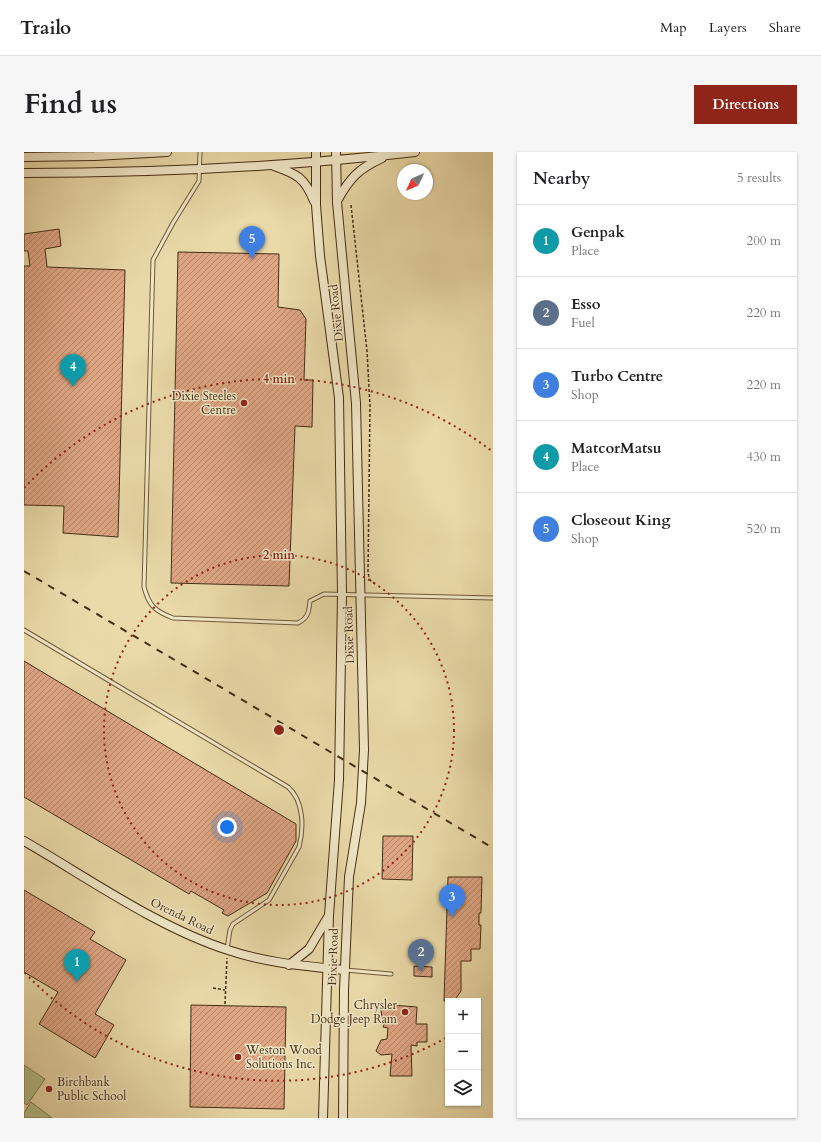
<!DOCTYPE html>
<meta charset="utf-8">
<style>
:root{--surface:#fff;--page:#f6f6f6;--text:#202124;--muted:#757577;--line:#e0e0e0;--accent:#8f2418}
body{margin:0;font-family:Cardo,serif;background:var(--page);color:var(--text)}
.controls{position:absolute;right:12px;bottom:12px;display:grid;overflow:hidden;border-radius:0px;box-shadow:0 1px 3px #0004}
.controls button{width:36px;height:36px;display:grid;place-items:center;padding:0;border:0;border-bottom:1px solid var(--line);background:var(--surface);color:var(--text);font:20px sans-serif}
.compass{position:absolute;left:373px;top:12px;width:36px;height:36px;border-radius:50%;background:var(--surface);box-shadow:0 1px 3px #0004;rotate:226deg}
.you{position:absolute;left:203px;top:675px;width:14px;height:14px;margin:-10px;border:3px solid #fff;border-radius:50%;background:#1a73e8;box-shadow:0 0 0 6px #1a73e833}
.badge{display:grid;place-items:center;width:26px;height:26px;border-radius:50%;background:var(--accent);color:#fff;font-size:13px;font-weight:700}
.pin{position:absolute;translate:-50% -33px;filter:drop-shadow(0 1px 2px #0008)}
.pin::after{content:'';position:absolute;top:21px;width:14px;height:12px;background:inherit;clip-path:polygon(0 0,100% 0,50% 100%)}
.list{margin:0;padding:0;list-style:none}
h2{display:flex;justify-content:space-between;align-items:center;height:52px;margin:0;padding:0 16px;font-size:17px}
h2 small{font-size:13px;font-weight:400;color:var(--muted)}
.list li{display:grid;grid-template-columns:26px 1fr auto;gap:12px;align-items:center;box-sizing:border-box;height:72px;padding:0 16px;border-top:1px solid var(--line)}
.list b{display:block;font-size:15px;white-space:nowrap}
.list p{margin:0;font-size:13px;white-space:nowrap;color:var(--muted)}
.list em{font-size:13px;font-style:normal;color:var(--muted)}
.icon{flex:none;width:22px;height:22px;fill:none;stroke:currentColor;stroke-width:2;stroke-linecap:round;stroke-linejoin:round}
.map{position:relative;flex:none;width:469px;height:966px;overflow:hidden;border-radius:0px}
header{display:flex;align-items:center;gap:24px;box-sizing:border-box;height:56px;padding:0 20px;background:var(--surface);border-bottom:1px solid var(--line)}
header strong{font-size:19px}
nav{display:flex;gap:22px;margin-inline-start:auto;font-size:14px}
.intro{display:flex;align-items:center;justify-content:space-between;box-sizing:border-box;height:96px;padding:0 24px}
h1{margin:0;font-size:28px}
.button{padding:10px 18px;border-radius:0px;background:var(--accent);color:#fff;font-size:14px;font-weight:700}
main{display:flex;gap:24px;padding:0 24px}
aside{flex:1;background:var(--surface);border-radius:0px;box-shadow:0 1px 3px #0004}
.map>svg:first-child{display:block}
.pitch{fill:#b5c08a;stroke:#7c764e}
.building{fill:url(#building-hatch);stroke:#442d11}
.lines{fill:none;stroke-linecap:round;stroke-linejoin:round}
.lane-casing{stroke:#6e5837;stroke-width:5}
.secondary-casing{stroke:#442d11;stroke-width:10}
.path{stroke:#442d11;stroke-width:1.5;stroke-dasharray:3 2;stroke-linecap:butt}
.lane{stroke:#f1e7c7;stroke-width:3}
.secondary{stroke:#f1e7c7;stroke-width:8}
.rail{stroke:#442d11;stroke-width:2;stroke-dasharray:7 7;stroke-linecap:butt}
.ring{fill:none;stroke:#8f2418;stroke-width:2;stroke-dasharray:2 4}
.poi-dot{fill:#8f2418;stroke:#f1e7c7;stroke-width:1.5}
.labels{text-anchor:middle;stroke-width:3;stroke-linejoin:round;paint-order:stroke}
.street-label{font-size:12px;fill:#442d11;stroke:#f1e7c7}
.poi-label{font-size:12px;fill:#442d11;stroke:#f1e7c7;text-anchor:end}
.centre{fill:#8f2418;stroke:#f1e7c7;stroke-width:2}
.ring-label{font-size:12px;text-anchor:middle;font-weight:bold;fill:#8f2418;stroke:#f1e7c7;stroke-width:3;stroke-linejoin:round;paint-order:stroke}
</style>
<header>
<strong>Trailo</strong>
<nav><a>Map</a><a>Layers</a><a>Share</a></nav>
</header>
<div class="intro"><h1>Find us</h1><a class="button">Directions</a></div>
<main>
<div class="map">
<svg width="469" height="966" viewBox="0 0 469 966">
<defs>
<pattern id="building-hatch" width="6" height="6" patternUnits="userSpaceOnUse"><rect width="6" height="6" fill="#dfa684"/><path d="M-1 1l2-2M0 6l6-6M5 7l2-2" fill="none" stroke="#b6886b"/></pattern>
</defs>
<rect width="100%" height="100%" fill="#eadaa9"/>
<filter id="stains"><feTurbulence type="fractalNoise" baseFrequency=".005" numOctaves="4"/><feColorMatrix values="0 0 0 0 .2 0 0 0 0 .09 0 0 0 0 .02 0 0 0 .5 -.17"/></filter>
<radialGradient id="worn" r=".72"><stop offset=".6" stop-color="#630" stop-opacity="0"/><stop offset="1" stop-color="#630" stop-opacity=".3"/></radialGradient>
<g class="pitch">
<path d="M 0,913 L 21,927 L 3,953 L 0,951 Z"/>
<path d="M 7,950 L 28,966 L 0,966 L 0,961 Z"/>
</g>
<g class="building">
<path d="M 35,77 L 37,94 L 21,97 L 23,115 L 101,118 L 94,385 L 39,381 L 40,354 L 0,353 L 0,114 L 6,114 L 4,99 L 0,99 L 0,82 Z"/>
<path d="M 154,100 L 255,102 L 254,155 L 276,158 L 282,167 L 280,228 L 289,228 L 288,275 L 271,274 L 265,434 L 147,431 Z"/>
<path d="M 0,509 L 272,672 L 272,689 L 243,741 L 204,764 L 198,761 L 200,758 L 167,739 L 165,742 L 0,645 Z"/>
<path d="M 359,684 L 389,684 L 388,728 L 358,727 Z"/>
<path d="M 424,725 L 458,725 L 457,761 L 455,761 L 455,773 L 457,773 L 456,797 L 447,797 L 447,809 L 437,809 L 437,839 L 430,849 L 420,849 Z"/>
<path d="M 0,738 L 71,780 L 66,787 L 102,808 L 71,862 L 90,873 L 71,906 L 15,872 L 34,840 L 0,820 Z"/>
<path d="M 390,814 L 408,815 L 408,825 L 390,824 Z"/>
<path d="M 167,853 L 262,855 L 260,957 L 166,955 Z"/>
<path d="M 367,853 L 393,855 L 392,872 L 403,872 L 403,890 L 393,890 L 393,894 L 387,893 L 388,924 L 366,924 L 368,902 L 357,903 L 352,899 L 357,888 L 363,887 L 364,876 L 359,875 L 361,870 L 358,866 L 357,858 Z"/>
</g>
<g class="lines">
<g class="lane-casing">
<g id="lane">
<path d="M 176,0 L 175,29 L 149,71 L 129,108 L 120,435 C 125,454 131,459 149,466 L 274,471 C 284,466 285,460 286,449 L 300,442 L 469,446"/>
<path d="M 0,478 L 264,635 C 280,649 280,676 275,695 L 245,748 L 209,772 L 206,778 L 203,797"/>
<path d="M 321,818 L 367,822"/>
</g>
</g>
<g class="secondary-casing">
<g id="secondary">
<path d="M 292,0 L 292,53 L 296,104 L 315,246 L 318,442 L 315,628 L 305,763 L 299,966"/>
<path d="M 312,0 L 313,50 L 332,251 L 340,598 L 337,651 L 325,725 L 320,838 L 319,966"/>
<path d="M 0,5 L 71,4 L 143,0"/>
<path d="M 250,14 C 273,22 281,26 290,49"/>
<path d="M 0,21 C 130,21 262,15 391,0"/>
<path d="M 313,49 C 326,26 334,17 358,6"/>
<path d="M 0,689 C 64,726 133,775 204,798 C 242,811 281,814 320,818"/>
<path d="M 265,813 L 285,797 L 304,765"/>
</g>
</g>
<g class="path">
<path d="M 327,53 L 343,199 L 346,254 L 344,421 L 346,428 L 351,432"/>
<path d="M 189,836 L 201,838"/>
<path d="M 201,852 L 203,806"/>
</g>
<use href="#lane" class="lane"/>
<use href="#secondary" class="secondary"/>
<path class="rail" d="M 0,419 L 469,696"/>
</g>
<g class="ring">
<circle cx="255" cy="578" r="175"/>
<path d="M422 886A351 351 0 0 1 0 820M0 336A351 351 0 0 1 469 300"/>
</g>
<g class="poi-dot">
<circle cx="220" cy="251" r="4"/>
<circle cx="381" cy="860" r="4"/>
<circle cx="214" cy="905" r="4"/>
<circle cx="25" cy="937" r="4"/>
</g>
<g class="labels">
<g class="street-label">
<text transform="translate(312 161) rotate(-96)" y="4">Dixie Road</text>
<text transform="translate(325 483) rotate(-92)" y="4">Dixie Road</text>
<text transform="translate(158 764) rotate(26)" y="4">Orenda Road</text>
<text transform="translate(309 805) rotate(-88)" y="4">Dixie Road</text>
</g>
<g class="poi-label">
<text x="212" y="248">Dixie Steeles<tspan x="212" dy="14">Centre</tspan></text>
<text x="373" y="857">Chrysler<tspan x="373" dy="14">Dodge Jeep Ram</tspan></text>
<text x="222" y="902" text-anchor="start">Weston Wood<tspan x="222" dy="14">Solutions Inc.</tspan></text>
<text x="33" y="934" text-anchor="start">Birchbank<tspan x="33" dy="14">Public School</tspan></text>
</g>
</g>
<circle cx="255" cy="578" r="6" class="centre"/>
<g class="ring-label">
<text x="255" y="231">4 min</text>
<text x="255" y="407">2 min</text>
</g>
<rect width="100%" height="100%" filter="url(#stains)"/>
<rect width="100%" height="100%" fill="url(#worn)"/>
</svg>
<div class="controls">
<button>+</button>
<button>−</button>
<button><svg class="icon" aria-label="layers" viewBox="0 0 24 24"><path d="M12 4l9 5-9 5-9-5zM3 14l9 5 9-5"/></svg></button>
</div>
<svg class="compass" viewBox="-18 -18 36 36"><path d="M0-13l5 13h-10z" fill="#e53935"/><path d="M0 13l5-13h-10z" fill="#757577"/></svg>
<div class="you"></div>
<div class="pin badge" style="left:53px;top:830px;background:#0f9aa8">1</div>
<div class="pin badge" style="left:397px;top:820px;background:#5c6f8a">2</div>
<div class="pin badge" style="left:428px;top:765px;background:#3f7fe0">3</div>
<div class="pin badge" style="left:49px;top:235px;background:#0f9aa8">4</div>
<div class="pin badge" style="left:228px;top:107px;background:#3f7fe0">5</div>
</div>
<aside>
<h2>Nearby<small>5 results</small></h2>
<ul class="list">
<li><span class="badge" style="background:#0f9aa8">1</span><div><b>Genpak</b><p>Place</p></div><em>200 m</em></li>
<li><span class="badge" style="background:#5c6f8a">2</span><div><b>Esso</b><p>Fuel</p></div><em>220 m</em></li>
<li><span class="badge" style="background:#3f7fe0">3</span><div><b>Turbo Centre</b><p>Shop</p></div><em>220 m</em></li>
<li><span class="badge" style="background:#0f9aa8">4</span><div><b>MatcorMatsu</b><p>Place</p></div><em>430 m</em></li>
<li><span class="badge" style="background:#3f7fe0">5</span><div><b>Closeout King</b><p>Shop</p></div><em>520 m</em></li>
</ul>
</aside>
</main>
